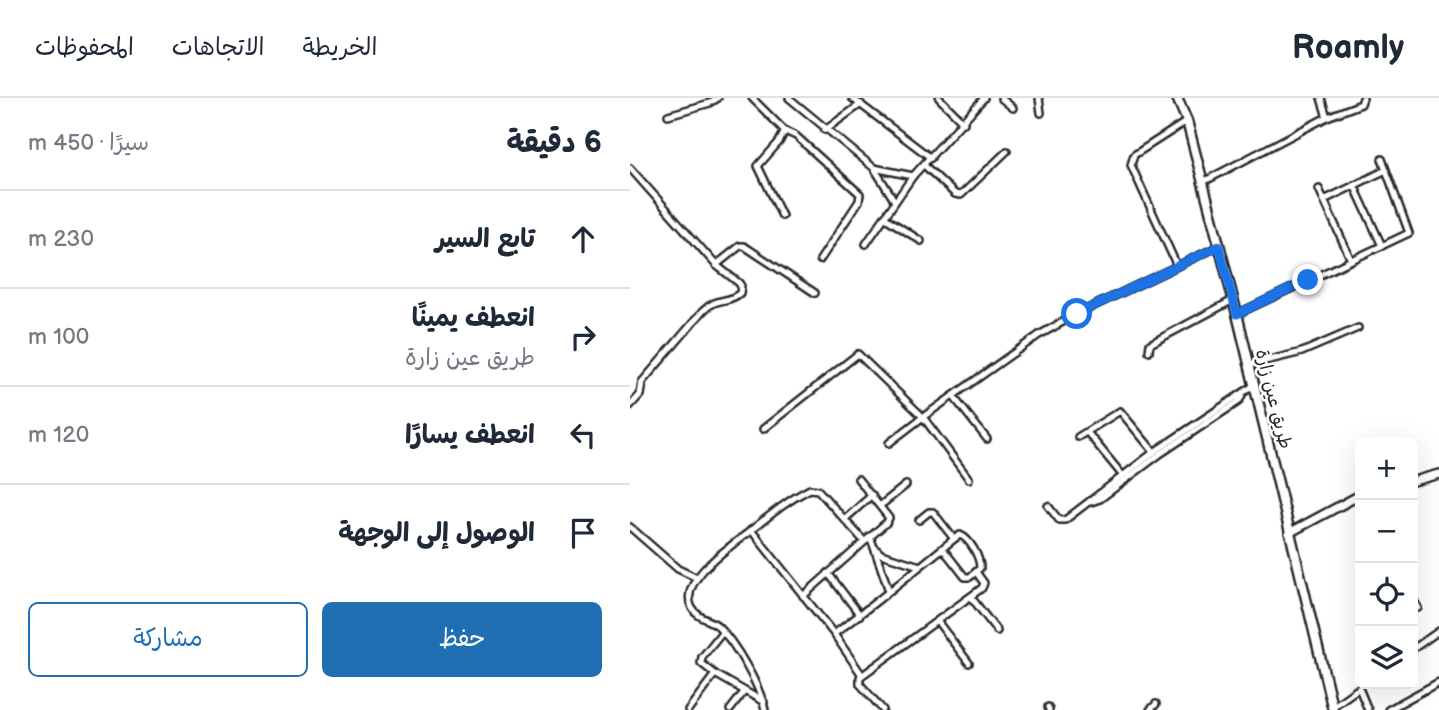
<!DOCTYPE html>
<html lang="ar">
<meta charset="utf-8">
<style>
:root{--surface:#fff;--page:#f2f2f3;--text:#1f2937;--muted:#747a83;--line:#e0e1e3;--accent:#1f6fb2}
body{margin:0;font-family:"Balsamiq Sans","Playpen Sans Arabic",sans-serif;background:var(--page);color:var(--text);direction:rtl}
.controls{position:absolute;right:21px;bottom:21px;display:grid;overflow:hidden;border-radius:10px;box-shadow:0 7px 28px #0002}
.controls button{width:63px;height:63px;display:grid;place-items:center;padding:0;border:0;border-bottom:2px solid var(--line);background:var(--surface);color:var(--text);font:35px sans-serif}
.stop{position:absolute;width:21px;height:21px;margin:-16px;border:5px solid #1a73e8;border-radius:50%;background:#fff}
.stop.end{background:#1a73e8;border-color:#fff;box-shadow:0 2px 7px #0008}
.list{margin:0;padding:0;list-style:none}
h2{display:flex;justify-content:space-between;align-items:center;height:91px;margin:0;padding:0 28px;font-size:30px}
h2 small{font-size:23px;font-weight:400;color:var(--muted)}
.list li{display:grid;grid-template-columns:46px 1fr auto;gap:21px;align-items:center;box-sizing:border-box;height:98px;padding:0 28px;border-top:2px solid var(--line)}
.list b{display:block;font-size:26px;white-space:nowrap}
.list p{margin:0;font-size:23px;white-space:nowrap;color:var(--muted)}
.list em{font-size:23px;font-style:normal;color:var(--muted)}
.actions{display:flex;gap:14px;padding:21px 28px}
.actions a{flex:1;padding:16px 0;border:2px solid var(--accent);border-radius:10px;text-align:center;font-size:24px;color:var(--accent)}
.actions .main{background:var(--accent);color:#fff}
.icon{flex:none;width:38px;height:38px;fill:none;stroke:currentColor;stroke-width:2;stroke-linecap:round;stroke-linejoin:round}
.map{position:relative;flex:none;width:809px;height:612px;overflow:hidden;direction:ltr}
header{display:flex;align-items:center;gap:42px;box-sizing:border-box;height:98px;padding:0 35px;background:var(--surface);border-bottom:2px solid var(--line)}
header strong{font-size:33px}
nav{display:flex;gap:38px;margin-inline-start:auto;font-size:24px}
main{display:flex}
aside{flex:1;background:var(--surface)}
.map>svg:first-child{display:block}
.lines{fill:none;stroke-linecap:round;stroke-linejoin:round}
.minor-casing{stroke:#2b2b2b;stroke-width:10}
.secondary-casing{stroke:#2b2b2b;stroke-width:12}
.primary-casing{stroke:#2b2b2b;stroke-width:13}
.minor{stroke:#fff;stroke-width:5}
.secondary{stroke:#fff;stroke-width:7}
.primary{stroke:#fff;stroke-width:8}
.route{stroke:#1a73e8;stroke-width:9}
.labels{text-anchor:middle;stroke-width:5;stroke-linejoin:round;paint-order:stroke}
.street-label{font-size:18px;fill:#2b2b2b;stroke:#fff}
</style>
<header>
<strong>Roamly</strong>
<nav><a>الخريطة</a><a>الاتجاهات</a><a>المحفوظات</a></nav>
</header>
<main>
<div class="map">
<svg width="809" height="612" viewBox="0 0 809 612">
<rect width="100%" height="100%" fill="#fff"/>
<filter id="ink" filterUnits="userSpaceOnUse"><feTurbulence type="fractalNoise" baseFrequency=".0143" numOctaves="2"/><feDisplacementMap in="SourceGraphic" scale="14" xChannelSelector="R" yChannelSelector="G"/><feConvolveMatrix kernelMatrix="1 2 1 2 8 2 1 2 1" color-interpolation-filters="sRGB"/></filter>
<g filter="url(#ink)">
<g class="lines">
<g class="minor-casing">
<g id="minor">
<path d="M 122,0 L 155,33 L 166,38 L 230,96 L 229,103 L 190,162"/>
<path d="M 159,0 L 244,70 L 283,78"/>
<path d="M 222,0 L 301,60"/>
<path d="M 309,0 L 334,25"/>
<path d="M 371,0 L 383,10"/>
<path d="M 409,0 L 411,15"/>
<path d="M 691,0 L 697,19"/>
<path d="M 38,17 L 80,5 L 88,0"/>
<path d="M 195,32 L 231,6"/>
<path d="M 752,61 L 756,72"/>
<path d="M 294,67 L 325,96 L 331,97 L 377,53"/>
<path d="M 0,70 L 86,167 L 110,148 L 114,148 L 185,195"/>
<path d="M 244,70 L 264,102"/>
<path d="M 573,84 L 697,19 L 731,6 L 733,0"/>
<path d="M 724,87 L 752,148"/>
<path d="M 689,91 L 694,102"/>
<path d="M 152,118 L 128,68 L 149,44 L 155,33"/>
<path d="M 254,119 L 291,143"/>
<path d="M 236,146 L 283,78 L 354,0"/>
<path d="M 547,168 L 501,67 L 504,57 L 557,23"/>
<path d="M 607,216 L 779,135 L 756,72 L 694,102 L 721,162"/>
<path d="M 519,253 L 520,246 L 603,202"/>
<path d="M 619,267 L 672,254 L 728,230"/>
<path d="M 323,298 L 357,341"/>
<path d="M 0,308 L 10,297 L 12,284 L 73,213 C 88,198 98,206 110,195 L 111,188 L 109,185 L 86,167"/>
<path d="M 133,331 L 228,256 L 293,319 L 339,381"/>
<path d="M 457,334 L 493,378"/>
<path d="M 448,339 L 490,313 L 524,354"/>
<path d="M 259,345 L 293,319 L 409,237 L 447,216 L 589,148"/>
<path d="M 461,404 L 470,401 L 530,356 L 608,304 L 612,298"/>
<path d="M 251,407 L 276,387"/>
<path d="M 418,408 L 429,422 L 435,422 L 524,354 L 623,288"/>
<path d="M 215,421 L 242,397"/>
<path d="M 289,422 L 299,414 L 303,414 L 324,441"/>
<path d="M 0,429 L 48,471 L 67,480"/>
<path d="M 121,432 L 204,536 L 232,577"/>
<path d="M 240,438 L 259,493"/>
<path d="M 245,450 L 251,456 L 290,468"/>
<path d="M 198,475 L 230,517"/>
<path d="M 173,498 L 257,424 L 259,420 L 228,381"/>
<path d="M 341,499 L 367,533"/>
<path d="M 783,501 L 788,510"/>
<path d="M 307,523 L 339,565"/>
<path d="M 92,534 L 72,559 L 71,565 L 85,576 L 134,604"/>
<path d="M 204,536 C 245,506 284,473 324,441 L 330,437 C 340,441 350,459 350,470 L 340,479 L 335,479 L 313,451"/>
<path d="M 783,551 L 809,533"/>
<path d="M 418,609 L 419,612"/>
<path d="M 702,609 L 729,590 L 738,612"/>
<path d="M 58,612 L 85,576"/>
<path d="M 100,612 L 114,594"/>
<path d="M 135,612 C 130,588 106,546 88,528 C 80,521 68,521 62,510 C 47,483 101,448 119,434 C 139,418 158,402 180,391 L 188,392 L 234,443"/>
<path d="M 253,612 L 230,586 L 230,579 L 352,490 L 354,485 L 346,474"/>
<path d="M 520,612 L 526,606"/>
<path d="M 758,612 L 809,584"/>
</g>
</g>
<g class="secondary-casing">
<g id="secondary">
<path d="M 783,383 L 809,376"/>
<path d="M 659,435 L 730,397"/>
</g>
</g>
<g class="primary-casing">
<path id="primary" d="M 547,0 L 557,23 L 607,216 L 703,612"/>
</g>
<use href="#minor" class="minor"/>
<use href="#secondary" class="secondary"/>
<use href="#primary" class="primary"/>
</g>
</g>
<g class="lines" filter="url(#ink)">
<path class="route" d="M 447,216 L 589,148 L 607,216 L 678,182"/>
</g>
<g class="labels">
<g class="street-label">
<text transform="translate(644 301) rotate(76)" y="6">طريق عين زارة</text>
</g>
</g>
</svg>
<div class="controls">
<button>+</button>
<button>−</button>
<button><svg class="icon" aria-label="locate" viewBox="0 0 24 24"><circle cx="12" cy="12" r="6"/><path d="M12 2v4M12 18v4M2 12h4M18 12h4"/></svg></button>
<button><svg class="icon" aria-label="layers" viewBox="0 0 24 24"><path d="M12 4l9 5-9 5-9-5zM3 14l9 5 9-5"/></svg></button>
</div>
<div class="stop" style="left:447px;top:216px"></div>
<div class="stop end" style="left:678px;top:182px"></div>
</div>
<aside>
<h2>6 دقيقة<small>سيرًا · 450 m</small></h2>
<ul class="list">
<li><svg class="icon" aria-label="ahead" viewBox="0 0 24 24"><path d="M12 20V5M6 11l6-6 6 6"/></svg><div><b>تابع السير</b></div><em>230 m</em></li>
<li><svg class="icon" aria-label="right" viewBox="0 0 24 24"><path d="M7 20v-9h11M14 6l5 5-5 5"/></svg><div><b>انعطف يمينًا</b><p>طريق عين زارة</p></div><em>100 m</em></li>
<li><svg class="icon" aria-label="left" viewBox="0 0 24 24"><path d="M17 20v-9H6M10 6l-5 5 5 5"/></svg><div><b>انعطف يسارًا</b></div><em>120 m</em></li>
<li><svg class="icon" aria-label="arrive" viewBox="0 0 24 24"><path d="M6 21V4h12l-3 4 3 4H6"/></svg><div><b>الوصول إلى الوجهة</b></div></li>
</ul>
<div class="actions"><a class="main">حفظ</a><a>مشاركة</a></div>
</aside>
</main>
